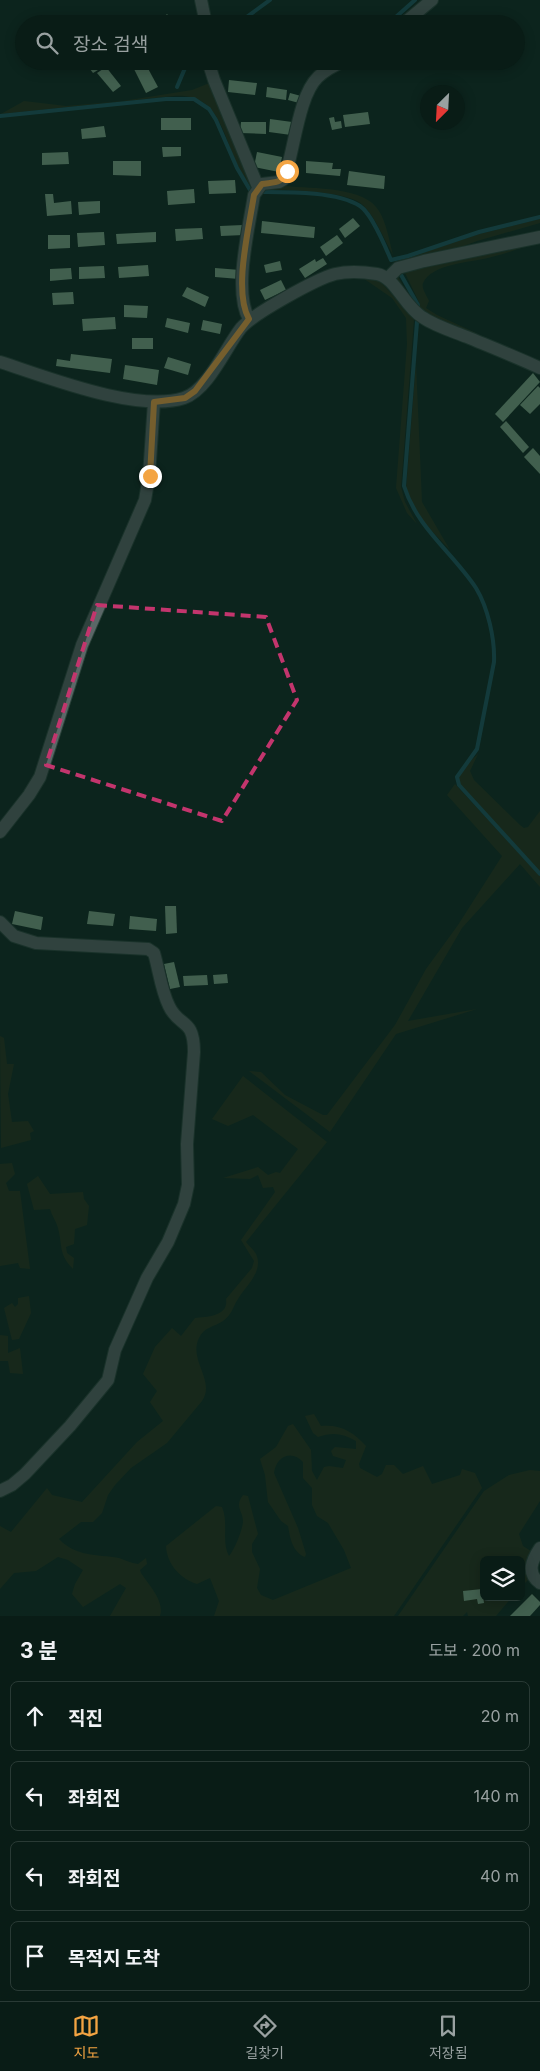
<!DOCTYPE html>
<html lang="ko">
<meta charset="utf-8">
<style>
:root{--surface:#091c16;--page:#12251f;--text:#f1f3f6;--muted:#99a1a1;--line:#293a35;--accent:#f3a442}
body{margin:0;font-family:Inter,"Noto Sans KR",sans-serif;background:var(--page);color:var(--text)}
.controls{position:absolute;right:15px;bottom:15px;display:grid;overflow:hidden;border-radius:8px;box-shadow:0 2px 12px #0003}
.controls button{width:45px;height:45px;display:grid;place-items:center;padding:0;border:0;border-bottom:1px solid var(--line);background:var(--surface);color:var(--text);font:25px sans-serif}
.compass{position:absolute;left:420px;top:85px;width:45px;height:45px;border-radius:50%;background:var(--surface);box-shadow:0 2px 12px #0003;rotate:204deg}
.stop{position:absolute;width:15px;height:15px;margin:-11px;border:4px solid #f3a442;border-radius:50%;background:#fff}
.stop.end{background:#f3a442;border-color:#fff;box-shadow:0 1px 5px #0008}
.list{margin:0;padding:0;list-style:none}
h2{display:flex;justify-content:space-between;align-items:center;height:65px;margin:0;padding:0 20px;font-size:21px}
h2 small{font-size:16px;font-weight:400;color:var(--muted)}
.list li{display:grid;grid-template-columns:32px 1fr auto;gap:15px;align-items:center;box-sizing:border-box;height:70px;margin:0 10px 10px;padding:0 10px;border:1px solid var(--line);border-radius:8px}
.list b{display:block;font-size:19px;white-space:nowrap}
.list em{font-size:16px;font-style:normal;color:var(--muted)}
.icon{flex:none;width:28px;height:28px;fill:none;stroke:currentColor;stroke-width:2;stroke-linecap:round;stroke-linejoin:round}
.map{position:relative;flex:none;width:540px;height:1616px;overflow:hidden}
.search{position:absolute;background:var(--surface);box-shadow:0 2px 12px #0003;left:15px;right:15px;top:15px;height:55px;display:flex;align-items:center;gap:12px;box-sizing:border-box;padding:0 18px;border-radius:28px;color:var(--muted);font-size:19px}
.sheet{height:385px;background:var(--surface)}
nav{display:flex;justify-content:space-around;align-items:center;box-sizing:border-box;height:70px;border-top:1px solid var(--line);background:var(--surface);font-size:14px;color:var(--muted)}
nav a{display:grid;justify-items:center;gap:2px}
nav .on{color:var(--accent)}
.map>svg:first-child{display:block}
.green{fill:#242e1a}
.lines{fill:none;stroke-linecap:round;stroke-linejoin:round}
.stream{stroke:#1b5661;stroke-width:4}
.building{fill:#81a789}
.minor-casing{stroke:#2a423a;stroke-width:14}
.minor{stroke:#5b6767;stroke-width:12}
.route{stroke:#f3a442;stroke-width:6}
.marked{fill:none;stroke:#c3356d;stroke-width:4;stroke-dasharray:10 6;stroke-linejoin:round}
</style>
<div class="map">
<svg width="540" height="1616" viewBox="0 0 540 1616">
<rect width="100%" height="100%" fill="#0c251d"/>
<g class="green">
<path d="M 212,82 L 252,189 C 247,182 242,174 238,166 C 222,133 219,93 174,96 L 1,114 L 24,101 L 66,106 L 123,101 L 192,90 Z"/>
<path d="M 285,181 L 286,186 C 312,189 365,186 379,211 C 387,224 389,241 393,255 C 384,239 376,218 363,205 C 349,191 282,189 261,190 Z"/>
<path d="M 540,219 L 540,223 L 477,241 L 440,255 L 395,263 L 394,262 L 479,234 Z"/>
<path d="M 536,242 C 520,249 504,254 488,258 C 471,262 431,264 423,283 C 421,288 427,296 429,301 L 426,308 L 437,315 L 476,333 L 475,337 L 418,311 L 394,277 L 396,273 L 410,298 L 418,305 L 419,302 L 404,271 Z"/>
<path d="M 360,276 L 380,281 L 414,319 L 401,487 L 405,502 L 417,524 L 407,513 L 396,488 L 407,344 L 406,318 L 392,298 Z"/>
<path d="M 416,363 L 422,502 L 450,550 C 432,531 413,514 406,489 Z"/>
<path d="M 478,754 L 470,771 L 474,780 L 520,825 L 524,828 L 528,827 L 540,811 L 540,872 L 460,784 L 458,777 L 462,769 Z"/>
<path d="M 455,784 L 540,876 L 540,887 L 520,864 L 462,928 L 408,1021 L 477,1009 L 396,1034 L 330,1132 L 249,1071 L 261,1072 L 285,1095 L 323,1115 L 327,1115 L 395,1025 L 426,969 L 458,925 L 502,856 L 447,795 Z"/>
<path d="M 0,1036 L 4,1038 L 7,1064 L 14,1064 L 8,1094 L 12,1122 L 28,1121 L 34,1131 L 30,1133 L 31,1140 L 1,1148 Z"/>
<path d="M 243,1076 L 327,1142 L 246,1242 C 249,1246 254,1250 256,1254 C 264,1271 246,1286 238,1299 C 233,1306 232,1315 223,1321 C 214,1327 204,1327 199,1338 C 188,1360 216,1381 202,1401 L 167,1443 L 131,1468 L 115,1485 L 108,1495 L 102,1513 L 93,1522 L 81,1522 L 59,1539 C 76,1557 96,1554 119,1558 C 125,1560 131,1563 138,1564 L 146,1558 L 147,1564 L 140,1570 L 141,1573 C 148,1584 165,1601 160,1616 L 110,1616 L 126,1588 L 120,1584 L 83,1607 L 72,1594 L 75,1584 L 83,1570 L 68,1560 L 58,1557 L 36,1571 L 14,1573 L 0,1589 L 0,1526 L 11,1532 L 47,1488 L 52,1495 L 82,1502 L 137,1442 L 163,1421 L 150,1402 L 157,1391 L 143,1374 L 155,1347 L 172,1328 L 181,1336 L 195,1318 C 207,1317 229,1316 226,1299 L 252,1268 L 254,1261 L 241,1240 L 275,1192 L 273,1187 L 263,1188 L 258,1175 L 250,1179 L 223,1178 L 258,1167 L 268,1175 L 276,1172 L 280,1173 L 298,1149 L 253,1115 L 228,1126 L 212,1119 Z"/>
<path d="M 12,1163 L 15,1174 L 6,1183 L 9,1191 L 20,1191 L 30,1269 L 20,1268 L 18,1263 L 0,1266 L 0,1164 Z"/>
<path d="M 38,1176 L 50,1194 L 83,1192 L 84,1199 L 89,1206 L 87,1225 L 75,1229 L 74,1244 L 66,1247 L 67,1253 L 74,1258 L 73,1269 C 58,1253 63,1247 58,1228 C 56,1221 52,1216 50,1209 L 34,1210 L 27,1184 Z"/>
<path d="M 29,1296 L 31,1313 L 19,1339 L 12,1340 L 4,1308 L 12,1303 L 15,1307 L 18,1304 L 18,1298 Z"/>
<path d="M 0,1335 L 8,1336 L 8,1353 L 20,1348 L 23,1374 L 10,1373 L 8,1361 L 0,1361 Z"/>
<path d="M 314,1414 L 321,1426 C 341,1424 353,1432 366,1446 L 359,1464 L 360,1468 L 377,1477 L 382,1474 L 386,1465 L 394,1465 L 403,1474 L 423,1466 L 432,1484 L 460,1475 L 462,1469 L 475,1473 L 482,1488 L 394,1616 L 214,1616 L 219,1601 L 210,1578 L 197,1584 C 181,1579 167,1565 166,1546 L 216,1506 L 222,1507 C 229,1524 221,1541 229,1556 C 235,1549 242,1531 243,1522 C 243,1510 234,1507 243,1495 L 248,1496 L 258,1534 L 252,1544 L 252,1552 L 260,1569 L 257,1588 L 261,1595 L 273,1600 L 351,1568 L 344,1550 L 328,1523 L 317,1516 L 312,1505 L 312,1488 L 303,1478 L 303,1462 C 291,1449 276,1457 274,1473 L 298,1528 L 306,1554 L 305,1557 C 292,1552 290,1537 288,1526 L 281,1521 L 268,1502 L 265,1475 L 260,1459 L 276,1447 L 288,1426 L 293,1424 L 311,1450 L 312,1471 L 317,1480 L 324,1467 L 329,1466 L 343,1468 L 346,1460 L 333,1456 L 331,1451 L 335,1447 L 356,1449 L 356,1441 C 343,1433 332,1432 318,1437 L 313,1433 L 305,1416 Z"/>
<path d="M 530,1470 L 540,1471 L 540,1501 L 519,1534 L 523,1546 L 534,1553 L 530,1578 L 521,1587 L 521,1560 L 484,1560 L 484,1597 L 512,1597 L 496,1616 L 468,1616 L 467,1612 L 463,1616 L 398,1616 L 484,1491 L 509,1475 Z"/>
</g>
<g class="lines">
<g class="stream">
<path d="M 237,24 L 270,0"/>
<path d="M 388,24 L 415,0"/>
<path d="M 177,87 L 188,61"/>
<path d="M 0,116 L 166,99 L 194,99 L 209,109 L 216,120 L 237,168 L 250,190"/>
<path d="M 260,192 C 288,192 337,191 360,206 C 372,214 385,246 391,260 L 408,256 L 479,232 L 540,217"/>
<path d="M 400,273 L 418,305"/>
<path d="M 417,322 L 404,486 C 417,528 453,553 476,588 C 488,608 495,639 494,662 L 477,749 L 457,777 L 459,785 L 540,874"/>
</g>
</g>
<g class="building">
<path d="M 167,14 L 176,24 L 161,24 L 159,22 Z"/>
<path d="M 84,61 L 99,61 L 103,67 L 93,73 Z"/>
<path d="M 145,63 L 158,87 L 146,93 L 134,69 Z"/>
<path d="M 106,67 L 121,86 L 113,92 L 97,73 Z"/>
<path d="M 229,80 L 257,83 L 255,95 L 228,92 Z"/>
<path d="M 267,87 L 287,90 L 286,100 L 266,97 Z"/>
<path d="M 290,93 L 301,96 L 299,103 L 288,100 Z"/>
<path d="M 368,112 L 370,124 L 345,127 L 343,115 Z"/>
<path d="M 334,117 L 335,122 L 341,121 L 342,128 L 332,130 L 329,118 Z"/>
<rect x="161" y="118" width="30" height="12"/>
<path d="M 270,119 L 292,122 L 291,135 L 269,132 Z"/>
<path d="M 241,122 L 266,122 L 266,134 L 240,133 Z"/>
<path d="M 104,126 L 106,137 L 82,139 L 81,129 Z"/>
<path d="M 162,147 L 181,147 L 181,156 L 163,157 Z"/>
<path d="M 68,152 L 69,164 L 42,165 L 42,153 Z"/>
<path d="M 257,152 L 282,157 L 279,172 L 254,167 Z"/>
<path d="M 113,161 L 141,161 L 141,176 L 113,175 Z"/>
<path d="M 306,161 L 333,163 L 332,169 L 341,169 L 340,176 L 306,173 Z"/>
<path d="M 349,171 L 385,176 L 384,189 L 347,185 Z"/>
<path d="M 235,180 L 236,193 L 209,194 L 208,181 Z"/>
<path d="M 194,189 L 195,203 L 168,205 L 167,191 Z"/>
<path d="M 45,194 L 53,194 L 54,203 L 71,201 L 72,214 L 47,216 Z"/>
<path d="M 100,201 L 100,213 L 79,215 L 78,202 Z"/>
<path d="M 353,218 L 360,226 L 345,238 L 339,229 Z"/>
<path d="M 262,221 L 315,227 L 314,238 L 261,233 Z"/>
<path d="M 243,225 L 244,235 L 221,236 L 220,226 Z"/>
<path d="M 202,228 L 203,239 L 176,241 L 175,229 Z"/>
<path d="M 104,232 L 105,245 L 78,247 L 77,233 Z"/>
<path d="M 156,232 L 156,242 L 117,244 L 116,234 Z"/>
<path d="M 48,235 L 70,235 L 70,248 L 48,249 Z"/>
<path d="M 337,235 L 343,243 L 326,256 L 320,247 Z"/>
<path d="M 323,258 L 327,264 L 305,278 L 299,269 L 315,259 L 316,262 Z"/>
<path d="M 280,261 L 282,270 L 266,273 L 264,265 Z"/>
<path d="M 148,265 L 149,276 L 119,278 L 118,267 Z"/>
<path d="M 104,266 L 105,278 L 79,279 L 79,267 Z"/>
<path d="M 71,268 L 72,279 L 50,281 L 50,269 Z"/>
<path d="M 215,268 L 240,270 L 239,279 L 215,277 Z"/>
<path d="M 281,280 L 286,290 L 265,300 L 260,290 Z"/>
<path d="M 187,287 L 209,297 L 205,307 L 182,296 Z"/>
<path d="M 73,292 L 74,304 L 53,305 L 52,293 Z"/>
<path d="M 124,305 L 148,306 L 147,318 L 124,317 Z"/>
<path d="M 115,317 L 116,329 L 83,331 L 82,319 Z"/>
<path d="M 167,318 L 190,323 L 188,333 L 165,327 Z"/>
<path d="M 203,320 L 222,324 L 220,334 L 201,330 Z"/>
<rect x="132" y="338" width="21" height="11"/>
<path d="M 71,354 L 112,359 L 110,373 L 56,366 L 57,359 L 70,361 Z"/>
<path d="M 168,357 L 191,364 L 188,375 L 164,368 Z"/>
<path d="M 125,365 L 159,370 L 157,385 L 123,379 Z"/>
<path d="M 533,373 L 540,382 L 503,422 L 495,414 Z"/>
<path d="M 538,386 L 540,388 L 540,404 L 530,414 L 520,405 Z"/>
<path d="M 506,421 L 529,447 L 523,453 L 500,427 Z"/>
<path d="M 533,448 L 540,456 L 540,474 L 524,457 Z"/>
<path d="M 165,906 L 176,906 L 177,933 L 166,934 Z"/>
<path d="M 15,911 L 43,917 L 41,930 L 12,924 Z"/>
<path d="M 89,911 L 115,914 L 113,926 L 87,924 Z"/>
<path d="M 130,916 L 157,919 L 156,931 L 129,929 Z"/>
<path d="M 174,962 L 180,987 L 170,989 L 164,964 Z"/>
<path d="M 227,974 L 228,983 L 214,984 L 213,975 Z"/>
<path d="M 207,975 L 208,985 L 184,986 L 183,976 Z"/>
<path d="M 482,1589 L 484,1603 L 478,1604 L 477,1599 L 464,1601 L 463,1591 Z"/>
<path d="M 532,1594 L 540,1602 L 540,1605 L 530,1616 L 510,1616 Z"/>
</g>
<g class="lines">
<g class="minor-casing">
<g id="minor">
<path d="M 201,0 L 206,24"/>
<path d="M 403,24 L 432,0"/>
<path d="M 208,61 L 214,80 L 258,187"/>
<path d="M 388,278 L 398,268 L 424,261 L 540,237"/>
<path d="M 249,319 C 233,291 249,228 254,195 L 262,184 L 279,182 L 284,179 C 294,153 298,96 318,77 C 325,70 335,65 344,61"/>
<path d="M 0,362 C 47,377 137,413 184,398 C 208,390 226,347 241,328 C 253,314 316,279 335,274 C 348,271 364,272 377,274 C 395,277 404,306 422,317 C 435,326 452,331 467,337 C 491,347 516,357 540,368"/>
<path d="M 0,832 L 29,795 L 40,777 L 82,645 L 145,500 L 149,476 L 154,402"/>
<path d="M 0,922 L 14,936 L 36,943 L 148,949 L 154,953 C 159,970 161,990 169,1006 C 179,1028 194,1017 194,1052 L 187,1144 L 188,1185 L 184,1204 L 168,1242 L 147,1278 L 115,1350 L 108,1380 L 70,1426 L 25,1474 L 12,1485 L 0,1491"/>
<path d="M 540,1548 C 532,1560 526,1573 540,1583"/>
</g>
</g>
<use href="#minor" class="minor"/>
</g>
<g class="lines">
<path class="route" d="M 150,476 L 154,402 L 185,398 L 195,391 L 249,319 C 233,291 249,228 254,195 L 262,184 C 274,182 282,184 287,171"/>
</g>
<path d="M0 0H540V1616H0ZM 97,605 L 266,617 L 297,700 L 222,821 L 46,765 Z" fill="#0c251d" fill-opacity=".55" fill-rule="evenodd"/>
<path class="marked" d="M 97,605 L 266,617 L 297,700 L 222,821 L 46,765 Z"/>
</svg>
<div class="controls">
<button><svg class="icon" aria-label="layers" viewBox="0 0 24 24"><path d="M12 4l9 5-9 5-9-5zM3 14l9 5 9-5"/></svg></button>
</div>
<svg class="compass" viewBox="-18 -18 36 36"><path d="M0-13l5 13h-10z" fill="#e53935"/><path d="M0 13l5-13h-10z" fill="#99a1a1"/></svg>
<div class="stop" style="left:287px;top:171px"></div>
<div class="stop end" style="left:150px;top:476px"></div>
<div class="search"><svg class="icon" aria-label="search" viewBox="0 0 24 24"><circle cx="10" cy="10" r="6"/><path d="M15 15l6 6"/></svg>장소 검색</div>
</div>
<section class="sheet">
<h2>3 분<small>도보 · 200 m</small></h2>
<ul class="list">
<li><svg class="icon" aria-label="ahead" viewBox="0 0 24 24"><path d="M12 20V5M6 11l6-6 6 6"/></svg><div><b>직진</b></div><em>20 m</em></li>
<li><svg class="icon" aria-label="left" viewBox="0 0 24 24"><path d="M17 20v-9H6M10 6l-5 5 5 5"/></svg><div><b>좌회전</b></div><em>140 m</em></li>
<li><svg class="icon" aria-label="left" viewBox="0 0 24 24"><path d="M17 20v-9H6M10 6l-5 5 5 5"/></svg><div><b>좌회전</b></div><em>40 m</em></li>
<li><svg class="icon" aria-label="arrive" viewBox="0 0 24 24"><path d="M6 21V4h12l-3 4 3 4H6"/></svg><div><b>목적지 도착</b></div></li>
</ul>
</section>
<nav>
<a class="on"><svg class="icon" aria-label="map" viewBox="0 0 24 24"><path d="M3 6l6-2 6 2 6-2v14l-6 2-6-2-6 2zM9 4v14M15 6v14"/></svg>지도</a>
<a><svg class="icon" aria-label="directions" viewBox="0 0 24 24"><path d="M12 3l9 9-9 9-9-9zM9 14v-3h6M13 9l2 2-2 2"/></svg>길찾기</a>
<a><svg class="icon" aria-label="saved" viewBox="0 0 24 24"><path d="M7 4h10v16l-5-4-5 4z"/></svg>저장됨</a>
</nav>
